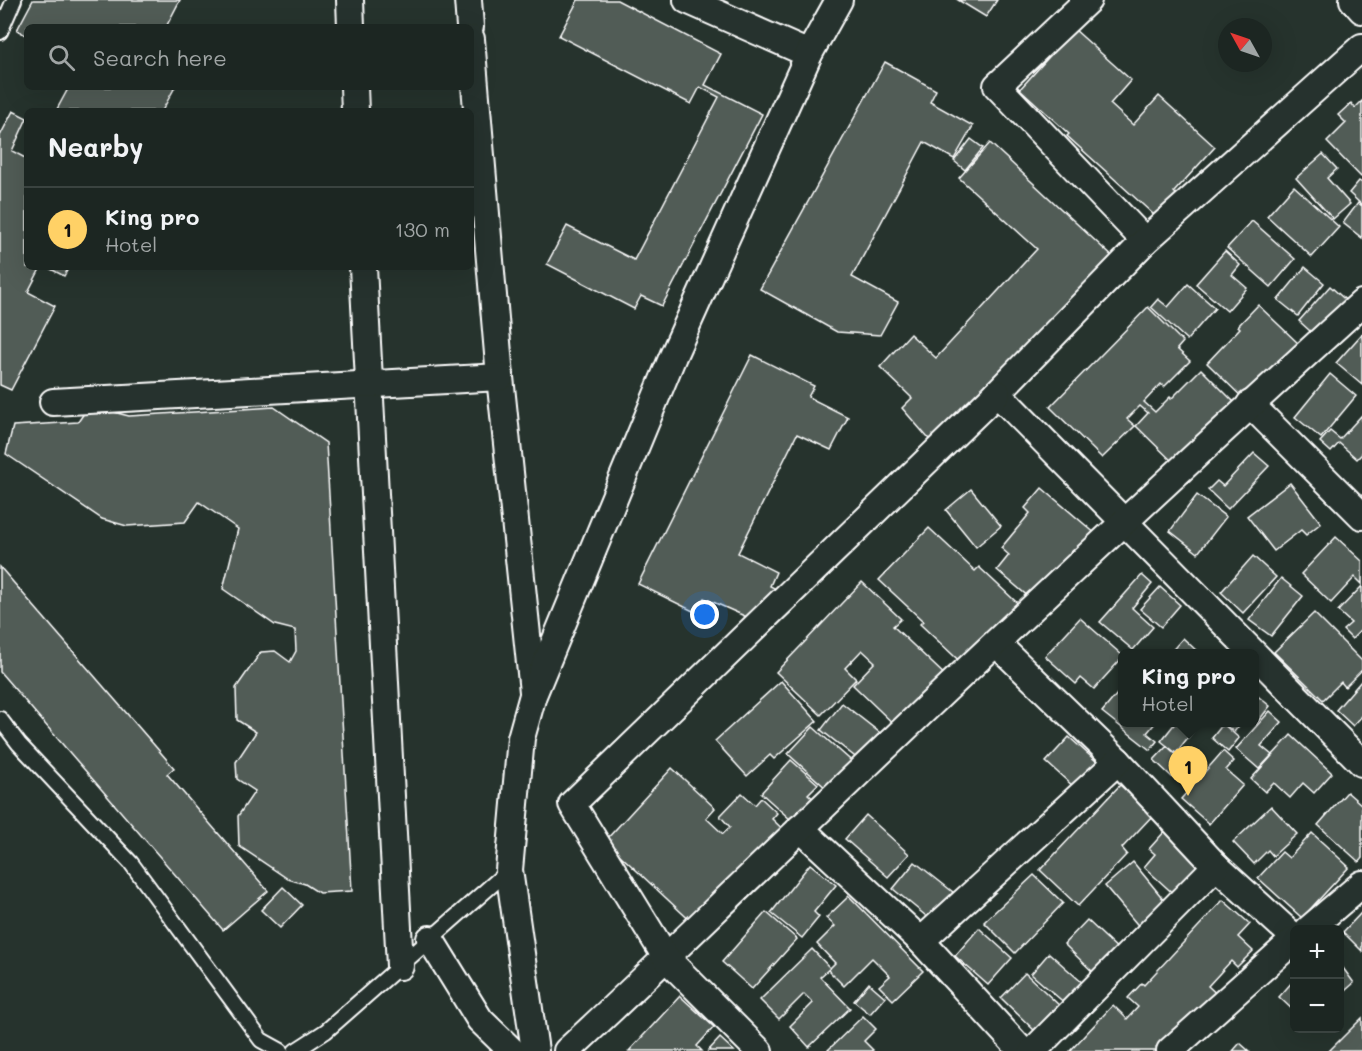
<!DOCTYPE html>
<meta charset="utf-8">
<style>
:root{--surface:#1c2622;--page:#252e2a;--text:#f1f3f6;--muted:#a0a5a5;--line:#3a4340;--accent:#ffd166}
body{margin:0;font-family:Mali,sans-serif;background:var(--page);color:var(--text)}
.controls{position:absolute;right:18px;bottom:18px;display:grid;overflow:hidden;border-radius:9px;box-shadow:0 6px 24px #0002}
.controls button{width:54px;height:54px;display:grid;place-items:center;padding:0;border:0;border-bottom:2px solid var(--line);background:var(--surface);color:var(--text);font:30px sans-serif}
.compass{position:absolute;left:1218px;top:18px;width:54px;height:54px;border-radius:50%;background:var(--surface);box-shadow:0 6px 24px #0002;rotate:310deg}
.you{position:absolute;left:705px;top:615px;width:21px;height:21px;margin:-15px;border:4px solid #fff;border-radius:50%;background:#1a73e8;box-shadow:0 0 0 9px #1a73e833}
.badge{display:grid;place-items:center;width:39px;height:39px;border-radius:50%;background:var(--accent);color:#111;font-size:20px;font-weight:700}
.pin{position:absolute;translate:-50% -50px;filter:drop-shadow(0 2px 3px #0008)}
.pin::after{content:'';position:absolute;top:32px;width:21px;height:18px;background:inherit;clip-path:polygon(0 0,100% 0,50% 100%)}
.popup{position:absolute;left:1118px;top:649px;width:141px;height:78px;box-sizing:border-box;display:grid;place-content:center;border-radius:9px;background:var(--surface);filter:drop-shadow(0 2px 4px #0005);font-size:20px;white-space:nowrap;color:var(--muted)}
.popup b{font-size:22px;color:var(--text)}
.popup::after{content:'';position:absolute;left:50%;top:100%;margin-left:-12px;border:12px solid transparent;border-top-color:var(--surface)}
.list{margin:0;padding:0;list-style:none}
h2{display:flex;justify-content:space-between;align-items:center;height:78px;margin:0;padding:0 24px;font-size:26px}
h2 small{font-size:20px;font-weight:400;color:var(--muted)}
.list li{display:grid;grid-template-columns:39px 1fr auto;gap:18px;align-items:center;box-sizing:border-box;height:84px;padding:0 24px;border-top:2px solid var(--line)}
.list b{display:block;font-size:22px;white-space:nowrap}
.list p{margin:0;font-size:20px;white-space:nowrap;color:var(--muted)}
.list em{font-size:20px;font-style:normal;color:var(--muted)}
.icon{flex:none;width:33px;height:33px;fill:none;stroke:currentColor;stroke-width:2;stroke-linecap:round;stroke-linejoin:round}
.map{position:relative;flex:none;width:1362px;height:1051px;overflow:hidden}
.search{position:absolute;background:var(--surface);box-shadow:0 6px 24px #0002;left:24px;top:24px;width:450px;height:66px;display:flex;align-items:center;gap:15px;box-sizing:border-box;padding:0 21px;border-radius:9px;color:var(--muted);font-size:22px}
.panel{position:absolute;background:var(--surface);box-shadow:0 6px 24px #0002;left:24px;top:108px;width:450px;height:162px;border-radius:9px}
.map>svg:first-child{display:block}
.building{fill:#515c57;stroke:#fff;stroke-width:1.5}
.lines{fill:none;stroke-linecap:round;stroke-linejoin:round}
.lane-casing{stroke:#fff;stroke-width:18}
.street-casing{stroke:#fff;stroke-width:30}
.lane{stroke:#26332d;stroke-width:14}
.street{stroke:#26332d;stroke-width:26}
</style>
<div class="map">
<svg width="1362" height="1051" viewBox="0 0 1362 1051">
<rect width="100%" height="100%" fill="#26332d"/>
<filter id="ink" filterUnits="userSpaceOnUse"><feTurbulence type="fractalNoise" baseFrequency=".0167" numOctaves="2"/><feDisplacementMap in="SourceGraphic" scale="12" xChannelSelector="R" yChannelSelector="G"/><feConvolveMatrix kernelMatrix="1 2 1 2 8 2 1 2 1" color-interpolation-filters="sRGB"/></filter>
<g filter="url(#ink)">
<g class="building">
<path d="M 33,0 L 180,0 L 166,27 L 27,27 L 27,36 L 17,30 Z"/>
<path d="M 578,0 L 617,0 L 721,54 L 705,85 L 762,114 L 662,306 L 641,296 L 634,309 L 547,264 L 567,226 L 634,260 L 719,97 L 700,87 L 691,104 L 559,36 Z"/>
<path d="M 958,0 L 997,0 L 986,17 Z"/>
<path d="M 1074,29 L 1131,80 L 1110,104 L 1133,125 L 1159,96 L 1215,147 L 1174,192 L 1184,202 L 1164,224 L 1067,136 L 1069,134 L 1020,89 Z"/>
<path d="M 885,62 L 936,90 L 930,102 L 973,126 L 954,159 L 924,142 L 852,277 L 898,302 L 880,335 L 837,332 L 760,289 Z"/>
<path d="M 69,87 L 175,87 L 162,111 L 56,111 Z"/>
<path d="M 1362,101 L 1362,176 L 1361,177 L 1327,142 L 1346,123 L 1338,115 L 1351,103 L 1355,108 Z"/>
<path d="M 13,111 L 27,118 L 12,151 L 27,159 L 27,267 L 41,267 L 28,292 L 55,306 L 11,390 L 0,385 L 0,136 Z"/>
<path d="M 971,139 L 983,148 L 965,170 L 954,161 Z"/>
<path d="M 990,143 L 1117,261 L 934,445 L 902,408 L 912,398 L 880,367 L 910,334 L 936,358 L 1037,249 L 959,178 Z"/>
<path d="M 1323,154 L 1337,169 L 1327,178 L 1350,204 L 1333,219 L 1296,178 Z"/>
<path d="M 1359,181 L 1362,183 L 1362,205 L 1349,193 Z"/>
<path d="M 1294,186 L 1339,227 L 1312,257 L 1267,216 Z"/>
<path d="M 1358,203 L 1362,206 L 1362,238 L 1343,223 Z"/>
<path d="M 1252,221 L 1295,259 L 1271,287 L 1227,248 Z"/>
<path d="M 1225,251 L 1240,265 L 1232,275 L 1247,288 L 1227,311 L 1196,284 Z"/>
<path d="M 47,267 L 69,267 L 64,276 Z"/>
<path d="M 1305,267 L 1324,283 L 1298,316 L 1278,300 Z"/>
<path d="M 1188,284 L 1215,308 L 1187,340 L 1151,307 L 1158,299 L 1168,307 Z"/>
<path d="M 1330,286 L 1352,306 L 1321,341 L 1299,321 Z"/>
<path d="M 1258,305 L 1300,345 L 1252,407 L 1207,363 L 1240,328 L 1238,326 Z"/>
<path d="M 1148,307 L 1183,342 L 1177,349 L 1190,361 L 1164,387 L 1161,384 L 1144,402 L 1155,412 L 1170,397 L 1171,399 L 1201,369 L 1241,409 L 1181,470 L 1136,426 L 1148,413 L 1140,406 L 1127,419 L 1135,426 L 1102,458 L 1050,407 Z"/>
<path d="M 1362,334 L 1362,385 L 1336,363 Z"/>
<path d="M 752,355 L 814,386 L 808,397 L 848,417 L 831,450 L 797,434 L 738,553 L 776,572 L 770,586 L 780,591 L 758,622 L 704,598 L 697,613 L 638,584 Z"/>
<path d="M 1330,374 L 1356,396 L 1321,438 L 1295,417 Z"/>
<path d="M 89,406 L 129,416 L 274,407 L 326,443 L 352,891 L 319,893 L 305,884 L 288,879 L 239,846 L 238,816 L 255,791 L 237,779 L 236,762 L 256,732 L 237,720 L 236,688 L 261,652 L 275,651 L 290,662 L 296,651 L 295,630 L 275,625 L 223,589 L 238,529 L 199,502 L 185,522 L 127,526 L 102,519 L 6,454 L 13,426 L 78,422 Z"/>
<path d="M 1362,415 L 1362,454 L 1357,459 L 1339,443 L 1331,452 L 1320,442 L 1330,431 L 1340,439 Z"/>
<path d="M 1254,453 L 1269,466 L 1228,509 L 1208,490 L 1217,481 L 1223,486 Z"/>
<path d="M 1290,483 L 1321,523 L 1306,535 L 1301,530 L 1274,551 L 1247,516 Z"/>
<path d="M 1042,488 L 1097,535 L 1036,603 L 997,570 L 1009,555 L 1001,548 L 1030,513 L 1025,508 Z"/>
<path d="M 971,489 L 1001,526 L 976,547 L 946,510 Z"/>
<path d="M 1197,495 L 1226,517 L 1198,553 L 1170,531 Z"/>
<path d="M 929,528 L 975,571 L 979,567 L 1030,615 L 970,671 L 920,624 L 923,621 L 879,580 Z"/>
<path d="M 1336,537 L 1362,561 L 1362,584 L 1355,577 L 1331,603 L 1301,574 Z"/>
<path d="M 1253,556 L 1276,577 L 1243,613 L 1221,592 Z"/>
<path d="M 0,567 L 174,768 L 167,774 L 268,891 L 223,930 L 0,672 Z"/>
<path d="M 1142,575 L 1152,584 L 1132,608 L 1153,627 L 1133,650 L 1100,622 Z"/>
<path d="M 1281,578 L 1303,596 L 1271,636 L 1249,620 Z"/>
<path d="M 862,582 L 901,619 L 893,626 L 949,679 L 903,733 L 853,685 L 875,662 L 862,650 L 845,668 L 856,679 L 821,715 L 776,672 Z"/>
<path d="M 1362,586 L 1362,629 L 1352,639 L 1343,630 L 1351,623 L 1338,611 Z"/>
<path d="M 1160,587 L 1180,605 L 1161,627 L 1140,609 Z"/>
<path d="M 1314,613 L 1362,661 L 1362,670 L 1345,687 L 1341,682 L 1323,700 L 1274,652 Z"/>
<path d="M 1080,618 L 1122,655 L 1122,658 L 1094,689 L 1081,678 L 1076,684 L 1045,656 Z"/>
<path d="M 1183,638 L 1199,653 L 1198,654 L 1169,654 Z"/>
<path d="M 1362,680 L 1362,716 L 1353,726 L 1336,710 Z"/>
<path d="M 781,681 L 817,721 L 774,759 L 770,755 L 747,776 L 715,741 Z"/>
<path d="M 1122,688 L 1122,722 L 1156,722 L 1147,733 L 1157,741 L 1150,750 L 1102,712 Z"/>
<path d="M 1254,693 L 1270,706 L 1256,724 L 1254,722 Z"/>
<path d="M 842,703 L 889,740 L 868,767 L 821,730 Z"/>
<path d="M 1270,711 L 1282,722 L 1261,746 L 1272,755 L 1259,769 L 1236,749 Z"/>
<path d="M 1176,722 L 1183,722 L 1193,731 L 1176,753 L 1161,741 Z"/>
<path d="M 1221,722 L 1242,722 L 1234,732 Z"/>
<path d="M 1223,724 L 1239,738 L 1228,752 L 1212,738 Z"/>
<path d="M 813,727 L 857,766 L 827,789 L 788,754 Z"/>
<path d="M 1291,735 L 1332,773 L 1314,793 L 1303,783 L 1290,798 L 1274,783 L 1265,792 L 1251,779 Z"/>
<path d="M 1069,737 L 1097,762 L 1074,787 L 1046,762 Z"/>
<path d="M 1167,746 L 1186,764 L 1173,778 L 1154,760 Z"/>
<path d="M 1223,751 L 1234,761 L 1226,770 L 1243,785 L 1209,824 L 1181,799 Z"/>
<path d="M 791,760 L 818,784 L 808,794 L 825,809 L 802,830 L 761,793 Z"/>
<path d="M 672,768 L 715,808 L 706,818 L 723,834 L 730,827 L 720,816 L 742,793 L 755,805 L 761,798 L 777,813 L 772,819 L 793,839 L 697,927 L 605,841 Z"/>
<path d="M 1120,785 L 1153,815 L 1122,848 L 1127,854 L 1078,906 L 1040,870 Z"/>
<path d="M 1347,792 L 1362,805 L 1362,858 L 1359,862 L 1318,825 Z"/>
<path d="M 1271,806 L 1297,834 L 1273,856 L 1268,850 L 1254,864 L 1233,842 Z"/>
<path d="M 866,815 L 909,854 L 888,877 L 845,839 Z"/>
<path d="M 1165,831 L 1205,868 L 1178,898 L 1144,867 L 1155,854 L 1149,849 Z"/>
<path d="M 1312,833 L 1349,867 L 1302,918 L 1258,878 L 1282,852 L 1289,858 Z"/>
<path d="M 915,862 L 953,892 L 931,920 L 893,889 Z"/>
<path d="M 1133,862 L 1169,906 L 1141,929 L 1105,886 Z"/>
<path d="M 810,864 L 836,885 L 814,912 L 819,917 L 802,938 L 771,913 Z"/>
<path d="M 1034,875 L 1063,903 L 1015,953 L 984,922 Z"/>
<path d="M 283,887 L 302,905 L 280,928 L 261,910 Z"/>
<path d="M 849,896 L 923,971 L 893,1000 L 879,986 L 890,976 L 872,958 L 844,986 L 828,970 L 835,963 L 817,944 L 835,926 L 826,918 Z"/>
<path d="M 1223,900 L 1250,924 L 1238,937 L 1253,951 L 1237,967 L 1231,961 L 1208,986 L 1223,1000 L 1171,1051 L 1070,1051 L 1113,1005 L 1127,1019 L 1138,1007 L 1128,998 L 1142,983 L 1144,985 Z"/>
<path d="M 766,912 L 797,939 L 752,989 L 722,962 Z"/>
<path d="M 1362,912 L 1362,951 L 1343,932 Z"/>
<path d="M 1087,920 L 1122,953 L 1098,977 L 1064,944 Z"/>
<path d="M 979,928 L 1012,958 L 988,985 L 955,956 Z"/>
<path d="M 812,949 L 830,968 L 820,977 L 850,1008 L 809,1047 L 790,1026 L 813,1003 L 804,994 L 779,1019 L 760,1000 Z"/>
<path d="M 1049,953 L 1085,985 L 1067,1005 L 1031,974 Z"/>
<path d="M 1340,964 L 1354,983 L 1340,995 Z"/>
<path d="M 1025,973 L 1061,1007 L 1037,1033 L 1001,998 Z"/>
<path d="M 1294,980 L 1294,1011 L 1279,997 Z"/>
<path d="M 869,983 L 885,997 L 870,1014 L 854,1001 Z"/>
<path d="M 680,996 L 714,1027 L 697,1046 L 702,1051 L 629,1051 Z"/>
<path d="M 863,1016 L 876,1029 L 864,1041 L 873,1050 L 871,1051 L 827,1051 Z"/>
<path d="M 1362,1018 L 1362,1051 L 1329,1051 Z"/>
<path d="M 720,1038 L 734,1051 L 708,1051 Z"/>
<path d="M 1240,1043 L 1249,1051 L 1233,1051 Z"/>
</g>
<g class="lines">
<g class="lane-casing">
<g id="lane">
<path d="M 0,32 L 14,0"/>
<path d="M 0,719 L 19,744 L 131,863 L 261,1040 L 281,1051"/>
<path d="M 295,1051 L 326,1031 L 509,870"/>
</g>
</g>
<g class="street-casing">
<g id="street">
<path d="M 350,0 L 351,27"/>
<path d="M 468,0 L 470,27"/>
<path d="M 687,0 L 809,54"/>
<path d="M 1088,0 L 997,86 L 1145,241"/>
<path d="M 1353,0 L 1362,10"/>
<path d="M 471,39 L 500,377 L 533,692"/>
<path d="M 1362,47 L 1145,241 L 997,393 L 1362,763"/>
<path d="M 354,87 L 355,111"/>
<path d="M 363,267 L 400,966"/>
<path d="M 53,402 L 500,377"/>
<path d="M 1250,404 L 1362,516"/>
<path d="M 996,643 L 1118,761 L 1216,866 L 1294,937"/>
<path d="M 800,828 L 921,941 L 1022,1051"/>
<path d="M 1308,930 L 1362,884"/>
<path d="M 430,939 L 480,1020 L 512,1051"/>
<path d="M 921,941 L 1118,761"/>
<path d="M 535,1051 L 509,870 L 521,738 L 533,695 L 673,356 L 809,54 L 839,0"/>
<path d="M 567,1051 C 646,978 723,902 801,828 C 986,650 1173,475 1362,303"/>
<path d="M 759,1051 L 667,959 L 572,804 L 997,393"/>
<path d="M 1033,1051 L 1216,866"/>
<path d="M 1170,1051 L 1294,940"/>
</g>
</g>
<use href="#lane" class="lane"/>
<use href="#street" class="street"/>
</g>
</g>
</svg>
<div class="controls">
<button>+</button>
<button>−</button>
</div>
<svg class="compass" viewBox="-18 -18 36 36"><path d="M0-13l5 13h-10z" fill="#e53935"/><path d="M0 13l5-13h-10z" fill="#a0a5a5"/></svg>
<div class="you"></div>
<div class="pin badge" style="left:1188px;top:796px">1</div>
<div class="popup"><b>King pro</b>Hotel</div>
<div class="search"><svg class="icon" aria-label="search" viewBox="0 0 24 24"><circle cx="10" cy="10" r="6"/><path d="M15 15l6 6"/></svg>Search here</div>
<section class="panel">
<h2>Nearby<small></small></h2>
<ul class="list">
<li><span class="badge">1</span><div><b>King pro</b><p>Hotel</p></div><em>130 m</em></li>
</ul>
</section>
</div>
